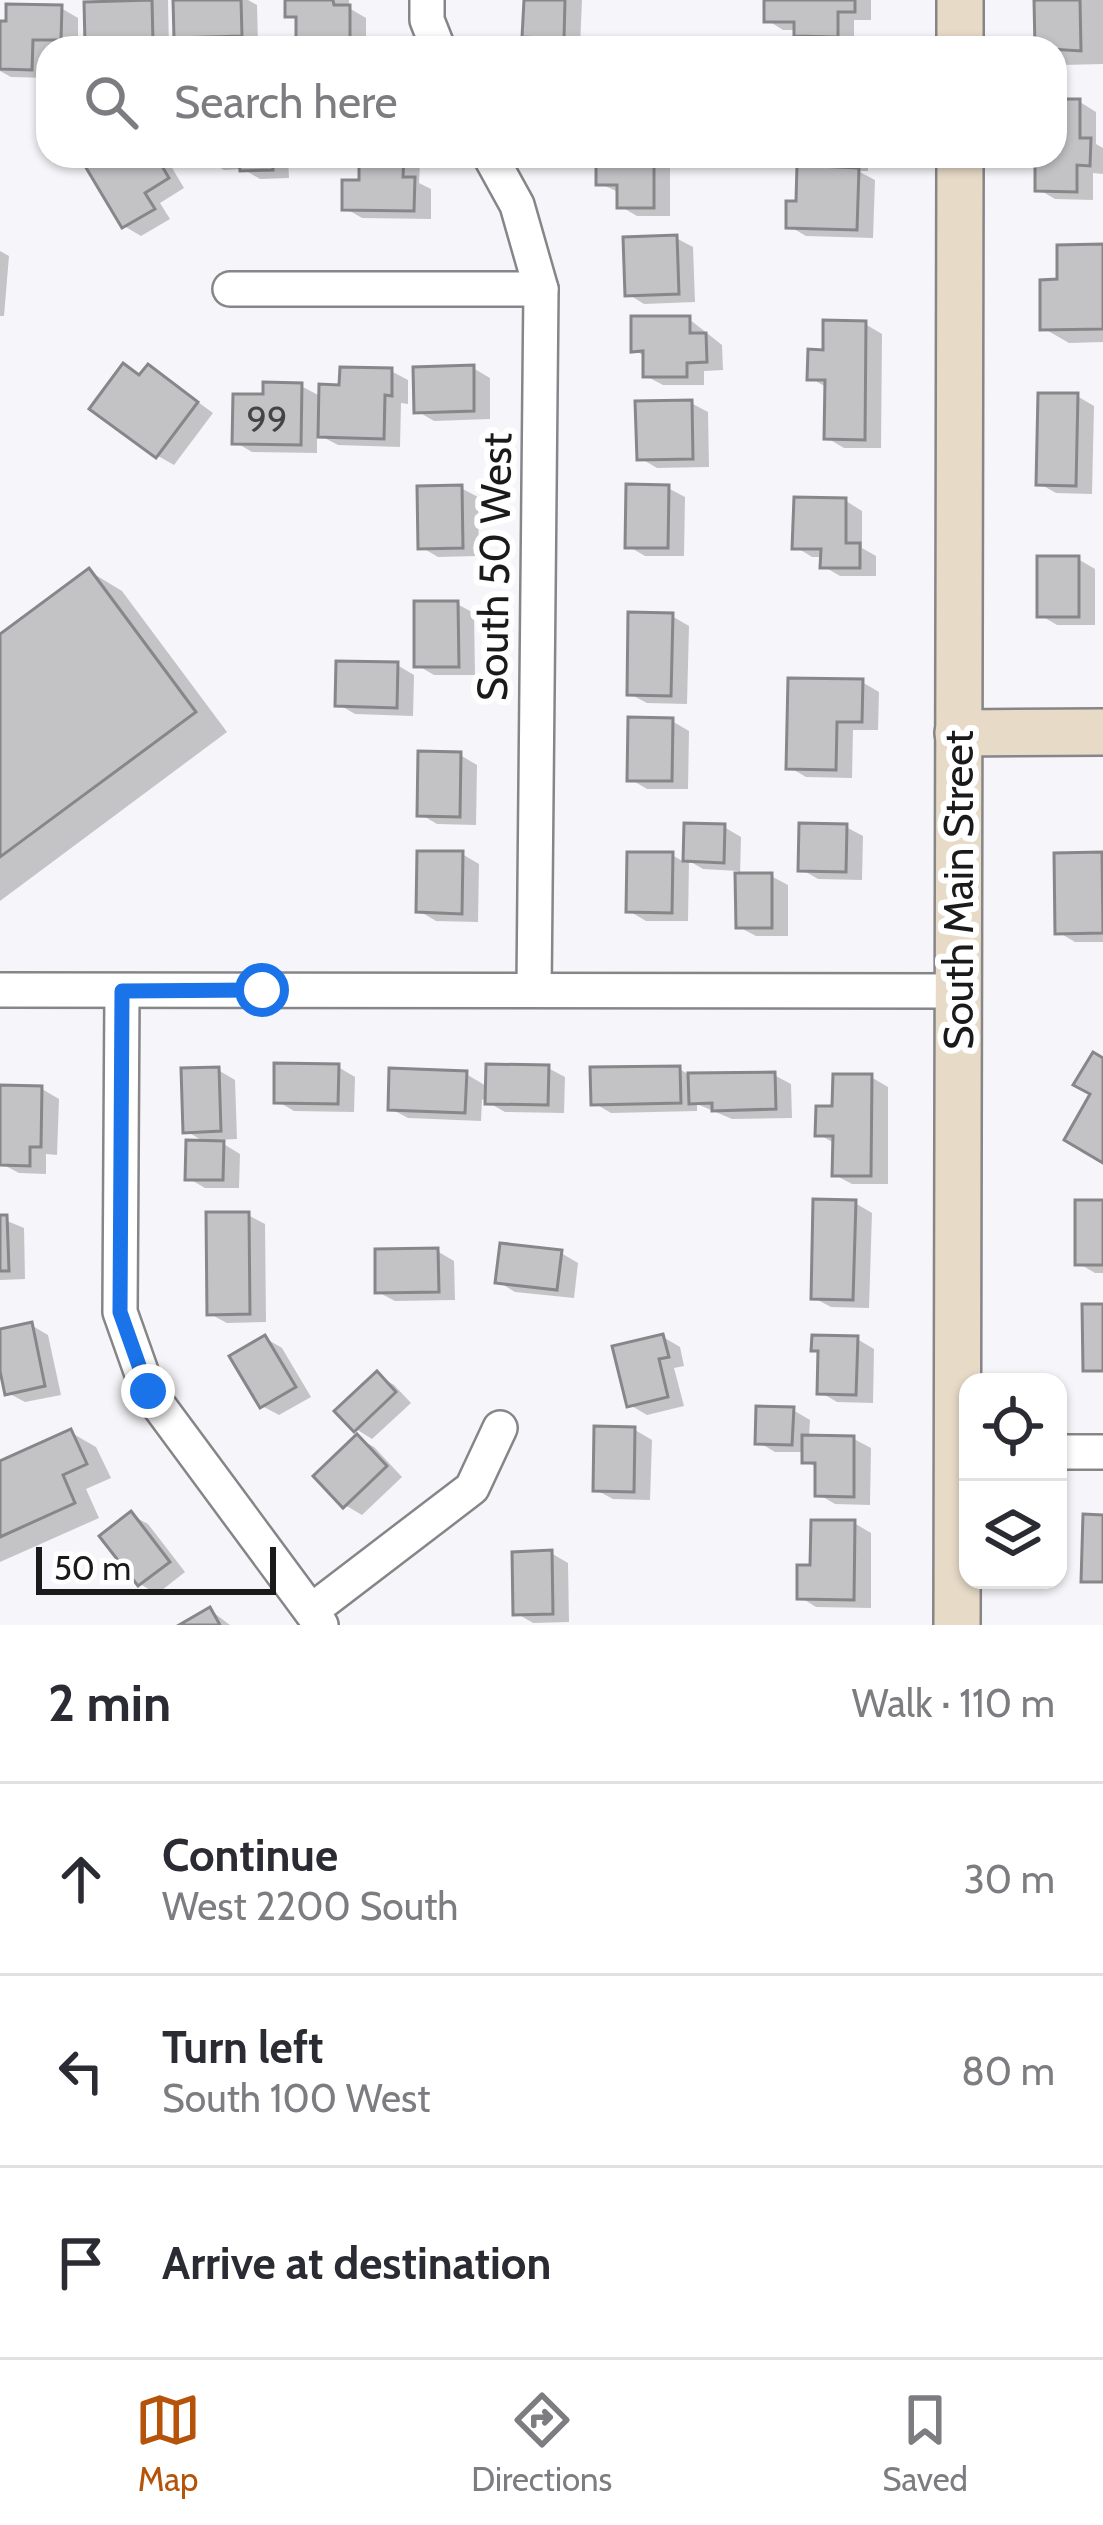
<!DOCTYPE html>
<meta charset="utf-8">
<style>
:root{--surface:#fff;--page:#f7f7f7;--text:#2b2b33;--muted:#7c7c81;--line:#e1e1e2;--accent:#b45309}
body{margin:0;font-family:Cabin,sans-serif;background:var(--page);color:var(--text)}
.controls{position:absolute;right:36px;bottom:36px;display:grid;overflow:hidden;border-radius:24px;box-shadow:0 3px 9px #0004}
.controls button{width:108px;height:108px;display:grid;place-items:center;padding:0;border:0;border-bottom:3px solid var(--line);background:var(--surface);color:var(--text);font:60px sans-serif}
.scale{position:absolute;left:36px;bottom:30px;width:240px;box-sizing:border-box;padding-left:12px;border:6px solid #1a1a1b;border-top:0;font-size:33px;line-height:42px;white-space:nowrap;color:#1a1a1b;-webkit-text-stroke:9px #fff;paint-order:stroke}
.stop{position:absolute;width:36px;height:36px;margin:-27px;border:9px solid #1a73e8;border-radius:50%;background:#fff}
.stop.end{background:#1a73e8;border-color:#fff;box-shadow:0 3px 12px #0008}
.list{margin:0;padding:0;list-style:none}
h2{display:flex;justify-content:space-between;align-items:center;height:156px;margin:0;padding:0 48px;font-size:51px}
h2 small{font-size:39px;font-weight:400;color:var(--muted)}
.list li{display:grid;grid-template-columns:78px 1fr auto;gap:36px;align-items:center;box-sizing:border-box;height:192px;padding:0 48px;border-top:3px solid var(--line)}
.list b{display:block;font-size:45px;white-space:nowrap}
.list p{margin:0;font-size:39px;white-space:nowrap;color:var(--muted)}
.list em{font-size:39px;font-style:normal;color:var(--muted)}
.icon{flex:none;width:66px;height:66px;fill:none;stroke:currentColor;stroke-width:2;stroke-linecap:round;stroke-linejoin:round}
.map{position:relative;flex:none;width:1103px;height:1625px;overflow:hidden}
.search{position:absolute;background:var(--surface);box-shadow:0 3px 9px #0004;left:36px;right:36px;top:36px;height:132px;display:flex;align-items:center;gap:30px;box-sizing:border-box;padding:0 42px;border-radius:36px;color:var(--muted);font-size:45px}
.sheet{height:732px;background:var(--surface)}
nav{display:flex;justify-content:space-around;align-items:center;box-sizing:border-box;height:168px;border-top:3px solid var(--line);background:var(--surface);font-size:33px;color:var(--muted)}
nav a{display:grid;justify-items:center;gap:6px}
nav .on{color:var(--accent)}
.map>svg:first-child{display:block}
.shadow{fill:#0003}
.building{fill:#c3c3c6;stroke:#87878a;stroke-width:3}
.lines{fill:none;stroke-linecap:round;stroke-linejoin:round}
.street-casing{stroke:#868588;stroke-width:38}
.secondary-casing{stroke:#868588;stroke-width:50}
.street{stroke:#fff;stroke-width:33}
.secondary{stroke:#e7dac7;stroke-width:45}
.route{stroke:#1a73e8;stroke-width:15}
.labels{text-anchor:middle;stroke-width:12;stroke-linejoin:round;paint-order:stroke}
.number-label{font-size:36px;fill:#444446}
.street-label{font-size:42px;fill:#1a1a1b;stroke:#fff}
</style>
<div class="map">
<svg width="1103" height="1625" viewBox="0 0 1103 1625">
<rect width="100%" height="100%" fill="#f6f5f9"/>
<g class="shadow">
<path d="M 118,0 L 168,0 L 169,48 L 98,48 L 88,42 Z"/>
<path d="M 176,0 L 248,0 L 257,5 L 258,44 L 194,46 L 177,36 Z"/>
<path d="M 288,0 L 349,0 L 349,8 L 366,18 L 366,48 L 314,48 L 299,39 L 299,21 L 288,15 Z"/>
<path d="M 527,0 L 582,0 L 580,47 L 542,45 L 525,36 Z"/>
<path d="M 767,0 L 871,0 L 871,20 L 854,20 L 854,45 L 814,44 L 797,34 L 797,30 L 783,30 L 767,20 Z"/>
<path d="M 1037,0 L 1103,0 L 1103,64 L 1063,65 L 1055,60 L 1055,48 Z"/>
<path d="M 61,8 L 78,18 L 78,48 L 48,48 L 48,78 L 11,77 L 0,71 L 0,24 Z"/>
<path d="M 1055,102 L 1080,102 L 1096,112 L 1096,144 L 1103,148 L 1103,174 L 1093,173 L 1093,200 L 1055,199 L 1038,189 L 1038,156 L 1055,156 Z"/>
<path d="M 96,156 L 165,156 L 184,188 L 160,203 L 170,219 L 141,236 L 124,226 Z"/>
<path d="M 207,156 L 288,156 L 289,178 L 260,179 L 243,169 L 224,170 L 207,160 Z"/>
<path d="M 362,156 L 407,156 L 420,163 L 419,183 L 431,189 L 431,219 L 362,218 L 345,208 L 362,183 Z"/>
<path d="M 653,156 L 670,165 L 670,216 L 637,216 L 620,206 L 620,193 L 599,183 Z"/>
<path d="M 803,156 L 868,156 L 868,171 L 858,171 L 875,180 L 873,238 L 806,236 L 789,226 L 819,169 L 803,160 Z"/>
<path d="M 676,238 L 693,247 L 695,302 L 644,304 L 628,294 Z"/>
<path d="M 1103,247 L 1103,342 L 1069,343 L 1043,328 L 1060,282 Z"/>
<path d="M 0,251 L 9,256 L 4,316 L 0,316 Z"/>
<path d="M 689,319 L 722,345 L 723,370 L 704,371 L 704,385 L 663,385 L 646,376 L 646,357 L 634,350 Z"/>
<path d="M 865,324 L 882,334 L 881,448 L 844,448 L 827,438 L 828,388 L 810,378 L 826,353 Z"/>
<path d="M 473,368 L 490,378 L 490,419 L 434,421 L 417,411 Z"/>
<path d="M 391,371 L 408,380 L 408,404 L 401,403 L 400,447 L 338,445 L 317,434 L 317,453 L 252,452 L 235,442 L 266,397 L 301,386 L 322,397 Z"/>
<path d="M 141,377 L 165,378 L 213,413 L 174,465 L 158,456 Z"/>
<path d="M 1077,396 L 1094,406 L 1092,494 L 1056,493 L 1040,484 Z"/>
<path d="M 691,403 L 708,412 L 709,467 L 657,468 L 640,458 Z"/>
<path d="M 461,488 L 478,497 L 479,556 L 438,557 L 421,547 Z"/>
<path d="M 668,488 L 685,497 L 684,556 L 645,556 L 628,546 Z"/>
<path d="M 846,501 L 862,511 L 862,548 L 876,556 L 876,576 L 840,576 L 823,566 L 824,557 L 812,557 L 796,547 Z"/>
<path d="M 1078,559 L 1095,569 L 1095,625 L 1057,625 L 1040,615 Z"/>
<path d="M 89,571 L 122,591 L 227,732 L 0,901 L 0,638 Z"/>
<path d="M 457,604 L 474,613 L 475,675 L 434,675 L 417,665 Z"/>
<path d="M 672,616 L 689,626 L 687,704 L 647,703 L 630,694 Z"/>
<path d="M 397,665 L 414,675 L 413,716 L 355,714 L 338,704 Z"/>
<path d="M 862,682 L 879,692 L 878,730 L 853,730 L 852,778 L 806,777 L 789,767 Z"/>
<path d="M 672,721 L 689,731 L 688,789 L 647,789 L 630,779 Z"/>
<path d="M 460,755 L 477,765 L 476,825 L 437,824 L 420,814 Z"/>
<path d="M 687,826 L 724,827 L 741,837 L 740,876 L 771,876 L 788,885 L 788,936 L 756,936 L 739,927 L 738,871 L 703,869 L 689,861 L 688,921 L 646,921 L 629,911 L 672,855 L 686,863 Z"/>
<path d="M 846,827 L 863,836 L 862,880 L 818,879 L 801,869 Z"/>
<path d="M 462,854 L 479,864 L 478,922 L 436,921 L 419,911 Z"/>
<path d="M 1102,855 L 1103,942 L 1075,942 L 1058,932 Z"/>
<path d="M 338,1067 L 355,1077 L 354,1112 L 294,1111 L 277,1101 Z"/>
<path d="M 548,1068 L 565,1077 L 564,1113 L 505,1112 L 482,1099 L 481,1121 L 408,1118 L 391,1109 L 466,1074 L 488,1087 Z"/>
<path d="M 679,1069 L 692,1076 L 774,1075 L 791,1084 L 792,1118 L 732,1119 L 697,1104 L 697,1111 L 611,1113 L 594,1103 Z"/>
<path d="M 218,1070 L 235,1080 L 237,1139 L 217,1140 L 240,1154 L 239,1188 L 205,1188 L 188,1178 L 208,1144 L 186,1131 Z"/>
<path d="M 871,1077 L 888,1087 L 888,1184 L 852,1184 L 835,1175 L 836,1144 L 818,1134 L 835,1109 Z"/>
<path d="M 42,1089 L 59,1099 L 57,1155 L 46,1154 L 46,1174 L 19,1173 L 2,1164 Z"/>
<path d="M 855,1203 L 872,1213 L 869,1308 L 831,1307 L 814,1298 Z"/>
<path d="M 1103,1203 L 1103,1273 L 1095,1273 L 1078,1263 Z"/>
<path d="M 248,1215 L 265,1224 L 266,1322 L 227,1323 L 210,1314 Z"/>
<path d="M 0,1218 L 24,1228 L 25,1279 L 0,1280 Z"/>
<path d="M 437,1251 L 454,1261 L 455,1300 L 395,1301 L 378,1292 Z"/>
<path d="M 561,1253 L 578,1263 L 574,1298 L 515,1292 L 499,1282 Z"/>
<path d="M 31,1325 L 48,1335 L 61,1395 L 25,1402 L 8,1393 L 0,1357 L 0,1332 Z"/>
<path d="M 663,1337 L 680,1347 L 684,1366 L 674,1368 L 684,1406 L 647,1415 L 630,1405 Z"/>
<path d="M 265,1338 L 282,1348 L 311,1397 L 279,1415 L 262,1406 Z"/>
<path d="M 857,1339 L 874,1349 L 873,1403 L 837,1402 L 820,1392 L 821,1353 L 814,1349 Z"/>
<path d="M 377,1375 L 394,1385 L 411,1403 L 372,1439 L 356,1429 Z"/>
<path d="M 793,1410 L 810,1420 L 809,1438 L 854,1439 L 871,1448 L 870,1505 L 835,1504 L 818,1494 L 818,1468 L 805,1461 L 805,1452 L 775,1452 L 758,1442 Z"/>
<path d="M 635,1430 L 652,1440 L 650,1500 L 613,1499 L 596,1490 Z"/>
<path d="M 70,1432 L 96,1447 L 111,1478 L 86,1489 L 99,1518 L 0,1562 L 0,1464 Z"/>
<path d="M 358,1438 L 374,1447 L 402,1477 L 362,1515 L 345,1505 Z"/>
<path d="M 131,1515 L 148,1524 L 185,1572 L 157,1594 L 140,1584 Z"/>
<path d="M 854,1523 L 871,1533 L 871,1608 L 816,1607 L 800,1597 L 813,1568 Z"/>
<path d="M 551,1553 L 568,1563 L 569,1622 L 533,1623 L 516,1613 Z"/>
<path d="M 210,1610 L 230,1625 L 185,1625 Z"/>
</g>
<g class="building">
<path d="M 152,0 L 153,42 L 85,44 L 84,2 Z"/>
<path d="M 173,0 L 241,0 L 242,36 L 174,38 Z"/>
<path d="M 285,0 L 333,0 L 334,5 L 350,5 L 350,40 L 296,41 L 296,17 L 285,17 Z"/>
<path d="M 524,0 L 565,0 L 564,39 L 522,37 Z"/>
<path d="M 764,0 L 855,0 L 855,12 L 838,12 L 838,37 L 794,36 L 794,22 L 764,22 Z"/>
<path d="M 1034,0 L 1080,0 L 1081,51 L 1035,48 Z"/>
<path d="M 6,4 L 62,5 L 61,40 L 33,40 L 32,70 L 0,69 L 0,21 L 6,21 Z"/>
<path d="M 1055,99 L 1080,99 L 1080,138 L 1091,138 L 1090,166 L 1077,165 L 1077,192 L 1035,191 L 1035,156 L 1055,156 Z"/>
<path d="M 90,156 L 116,156 L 119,161 L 127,156 L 156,156 L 169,178 L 145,193 L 155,209 L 122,228 L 82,161 Z"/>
<path d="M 204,156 L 272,156 L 273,170 L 240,171 L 239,161 L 204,162 Z"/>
<path d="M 359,156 L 404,156 L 403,177 L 415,177 L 414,211 L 342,210 L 342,180 L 359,180 Z"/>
<path d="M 596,156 L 654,156 L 654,208 L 617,208 L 617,185 L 596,185 Z"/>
<path d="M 800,156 L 852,156 L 852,163 L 800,162 Z"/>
<path d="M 797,165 L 859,168 L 857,230 L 786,228 L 786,201 L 796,201 Z"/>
<path d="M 677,235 L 679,294 L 625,296 L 623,237 Z"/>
<path d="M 1103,244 L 1103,329 L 1040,330 L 1040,280 L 1057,279 L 1057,245 Z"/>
<path d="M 631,316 L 690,316 L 690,333 L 706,333 L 707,362 L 687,363 L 687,377 L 643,377 L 643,351 L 631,352 Z"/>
<path d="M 823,320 L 866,321 L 865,440 L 824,439 L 825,380 L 807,380 L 808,349 L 823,350 Z"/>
<path d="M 123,363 L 139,375 L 148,364 L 198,402 L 156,458 L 89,409 Z"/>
<path d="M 474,365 L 474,411 L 414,413 L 413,367 Z"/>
<path d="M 340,367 L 392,368 L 392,396 L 385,395 L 384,439 L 318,437 L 319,384 L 339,385 Z"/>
<path d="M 263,382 L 302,383 L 301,445 L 232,444 L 233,394 L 263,394 Z"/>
<path d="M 1038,393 L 1078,393 L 1076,486 L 1036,485 Z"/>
<path d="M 692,400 L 693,459 L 637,460 L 635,401 Z"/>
<path d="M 626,484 L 669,485 L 668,548 L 625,548 Z"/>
<path d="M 462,485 L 463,548 L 418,549 L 417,486 Z"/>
<path d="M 794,497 L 846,498 L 846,543 L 860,543 L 860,568 L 820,568 L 821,549 L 792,549 Z"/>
<rect x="1037" y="556" width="42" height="61"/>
<path d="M 89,568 L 196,712 L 0,857 L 0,634 Z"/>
<path d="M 414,601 L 458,601 L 459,667 L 414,667 Z"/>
<path d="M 628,612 L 673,613 L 671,696 L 627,695 Z"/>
<path d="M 336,661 L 398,662 L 397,708 L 335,706 Z"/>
<path d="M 788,678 L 863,679 L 862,722 L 837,722 L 836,770 L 786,769 Z"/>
<path d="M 628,717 L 673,718 L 672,781 L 627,781 Z"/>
<path d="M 418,751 L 461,752 L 460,817 L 417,816 Z"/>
<path d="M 684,823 L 725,824 L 724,863 L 683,861 Z"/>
<path d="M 799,823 L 847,824 L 846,872 L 798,871 Z"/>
<path d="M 417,851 L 463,851 L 462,914 L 416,912 Z"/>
<path d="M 627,852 L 673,852 L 672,913 L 626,912 Z"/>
<path d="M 1102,852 L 1103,933 L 1055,934 L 1054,853 Z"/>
<path d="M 735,873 L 772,873 L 772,928 L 736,928 Z"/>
<path d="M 1093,1052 L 1103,1058 L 1103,1163 L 1064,1140 L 1090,1094 L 1073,1085 Z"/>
<path d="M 274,1063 L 339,1064 L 338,1104 L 274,1103 Z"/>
<path d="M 486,1064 L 549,1065 L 548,1105 L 485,1104 Z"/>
<path d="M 680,1066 L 681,1103 L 591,1105 L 590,1067 Z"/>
<path d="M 219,1067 L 221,1131 L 183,1133 L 181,1068 Z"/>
<path d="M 389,1068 L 467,1071 L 465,1113 L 388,1110 Z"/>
<path d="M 775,1072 L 776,1109 L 712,1111 L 712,1103 L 689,1104 L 688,1073 Z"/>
<path d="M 833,1074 L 872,1074 L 871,1176 L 832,1176 L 833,1136 L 815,1136 L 816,1106 L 832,1106 Z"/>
<path d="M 0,1085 L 42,1086 L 41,1147 L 30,1147 L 30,1166 L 0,1165 Z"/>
<path d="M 186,1140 L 224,1141 L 223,1180 L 185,1180 Z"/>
<path d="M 813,1199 L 856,1200 L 853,1300 L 811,1299 Z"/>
<rect x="1075" y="1200" width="28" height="65"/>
<path d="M 206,1212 L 249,1212 L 250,1314 L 207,1315 Z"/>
<path d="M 0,1215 L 7,1215 L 9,1271 L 0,1271 Z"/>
<path d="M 500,1243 L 562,1250 L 557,1290 L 495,1283 Z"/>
<path d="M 438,1248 L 439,1292 L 375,1293 L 375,1249 Z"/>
<path d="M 1082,1304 L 1103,1304 L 1103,1371 L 1083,1371 Z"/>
<path d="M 32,1322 L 45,1386 L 5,1395 L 0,1371 L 0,1329 Z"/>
<path d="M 663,1334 L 669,1357 L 659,1359 L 668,1397 L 627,1407 L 612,1346 Z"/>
<path d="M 265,1335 L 296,1387 L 260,1408 L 229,1356 Z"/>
<path d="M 812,1335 L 858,1336 L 856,1395 L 817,1394 L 818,1351 L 811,1351 Z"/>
<path d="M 377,1371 L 396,1392 L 354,1432 L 334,1411 Z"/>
<path d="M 756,1406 L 794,1407 L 792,1445 L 755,1444 Z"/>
<path d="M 594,1426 L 635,1427 L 634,1492 L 593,1491 Z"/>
<path d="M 71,1429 L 87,1464 L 63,1475 L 75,1503 L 0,1537 L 0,1461 Z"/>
<path d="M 357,1434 L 387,1466 L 343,1508 L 313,1476 Z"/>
<path d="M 802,1435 L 854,1436 L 854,1497 L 815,1496 L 815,1463 L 802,1463 Z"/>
<path d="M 131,1511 L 170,1562 L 138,1586 L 99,1536 Z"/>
<path d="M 1083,1514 L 1103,1515 L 1103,1582 L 1081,1582 Z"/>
<path d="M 811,1520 L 855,1520 L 854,1600 L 797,1599 L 797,1565 L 810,1565 Z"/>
<path d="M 552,1550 L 553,1614 L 513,1615 L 512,1552 Z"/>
<path d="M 210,1607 L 220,1625 L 179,1625 Z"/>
</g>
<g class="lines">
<g class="street-casing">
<g id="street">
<path d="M 427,0 L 427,20 L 438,48"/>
<path d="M 490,156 L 517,205 L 541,289 L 534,990"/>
<path d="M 230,289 L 541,289"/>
<path d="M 0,990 L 958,991"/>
<path d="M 122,991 L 120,1312 L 148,1391 L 321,1625"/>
<path d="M 1058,1452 L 1103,1452"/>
<path d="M 311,1611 L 472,1488 L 500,1428"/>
</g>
</g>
<g class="secondary-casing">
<g id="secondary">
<path d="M 960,48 L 960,0"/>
<path d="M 958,733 L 1103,732"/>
<path d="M 957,1625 L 960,156"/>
</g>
</g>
<use href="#street" class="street"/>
<use href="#secondary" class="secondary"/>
</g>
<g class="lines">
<path class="route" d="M 148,1391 L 120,1312 L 122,991 L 262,990"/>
</g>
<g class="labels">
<g class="number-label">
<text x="267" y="432">99</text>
</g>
<g class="street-label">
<text transform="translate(494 567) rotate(-89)" y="15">South 50 West</text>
<text transform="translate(958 890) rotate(-90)" y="15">South Main Street</text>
</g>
</g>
</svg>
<div class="controls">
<button><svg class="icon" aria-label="locate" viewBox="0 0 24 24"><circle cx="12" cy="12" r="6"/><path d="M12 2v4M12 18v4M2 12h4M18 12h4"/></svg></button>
<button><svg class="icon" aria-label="layers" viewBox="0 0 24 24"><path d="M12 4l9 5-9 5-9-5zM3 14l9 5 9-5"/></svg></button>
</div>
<div class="scale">50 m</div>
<div class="stop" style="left:262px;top:990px"></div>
<div class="stop end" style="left:148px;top:1391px"></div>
<div class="search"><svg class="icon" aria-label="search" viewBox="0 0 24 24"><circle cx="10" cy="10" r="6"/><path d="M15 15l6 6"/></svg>Search here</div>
</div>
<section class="sheet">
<h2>2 min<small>Walk · 110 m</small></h2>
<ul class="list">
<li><svg class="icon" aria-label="ahead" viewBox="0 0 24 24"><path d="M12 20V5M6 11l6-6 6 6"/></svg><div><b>Continue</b><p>West 2200 South</p></div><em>30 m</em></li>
<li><svg class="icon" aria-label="left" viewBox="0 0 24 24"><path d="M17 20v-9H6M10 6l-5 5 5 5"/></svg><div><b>Turn left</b><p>South 100 West</p></div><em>80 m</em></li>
<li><svg class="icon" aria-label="arrive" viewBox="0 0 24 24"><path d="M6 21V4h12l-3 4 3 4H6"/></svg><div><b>Arrive at destination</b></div></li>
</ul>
</section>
<nav>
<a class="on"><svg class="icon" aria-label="map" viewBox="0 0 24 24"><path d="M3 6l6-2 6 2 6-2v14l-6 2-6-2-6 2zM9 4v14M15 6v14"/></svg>Map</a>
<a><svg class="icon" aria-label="directions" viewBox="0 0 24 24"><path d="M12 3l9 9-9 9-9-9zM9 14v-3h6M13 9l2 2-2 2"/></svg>Directions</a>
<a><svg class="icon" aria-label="saved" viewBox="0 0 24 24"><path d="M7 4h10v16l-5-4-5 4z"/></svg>Saved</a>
</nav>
